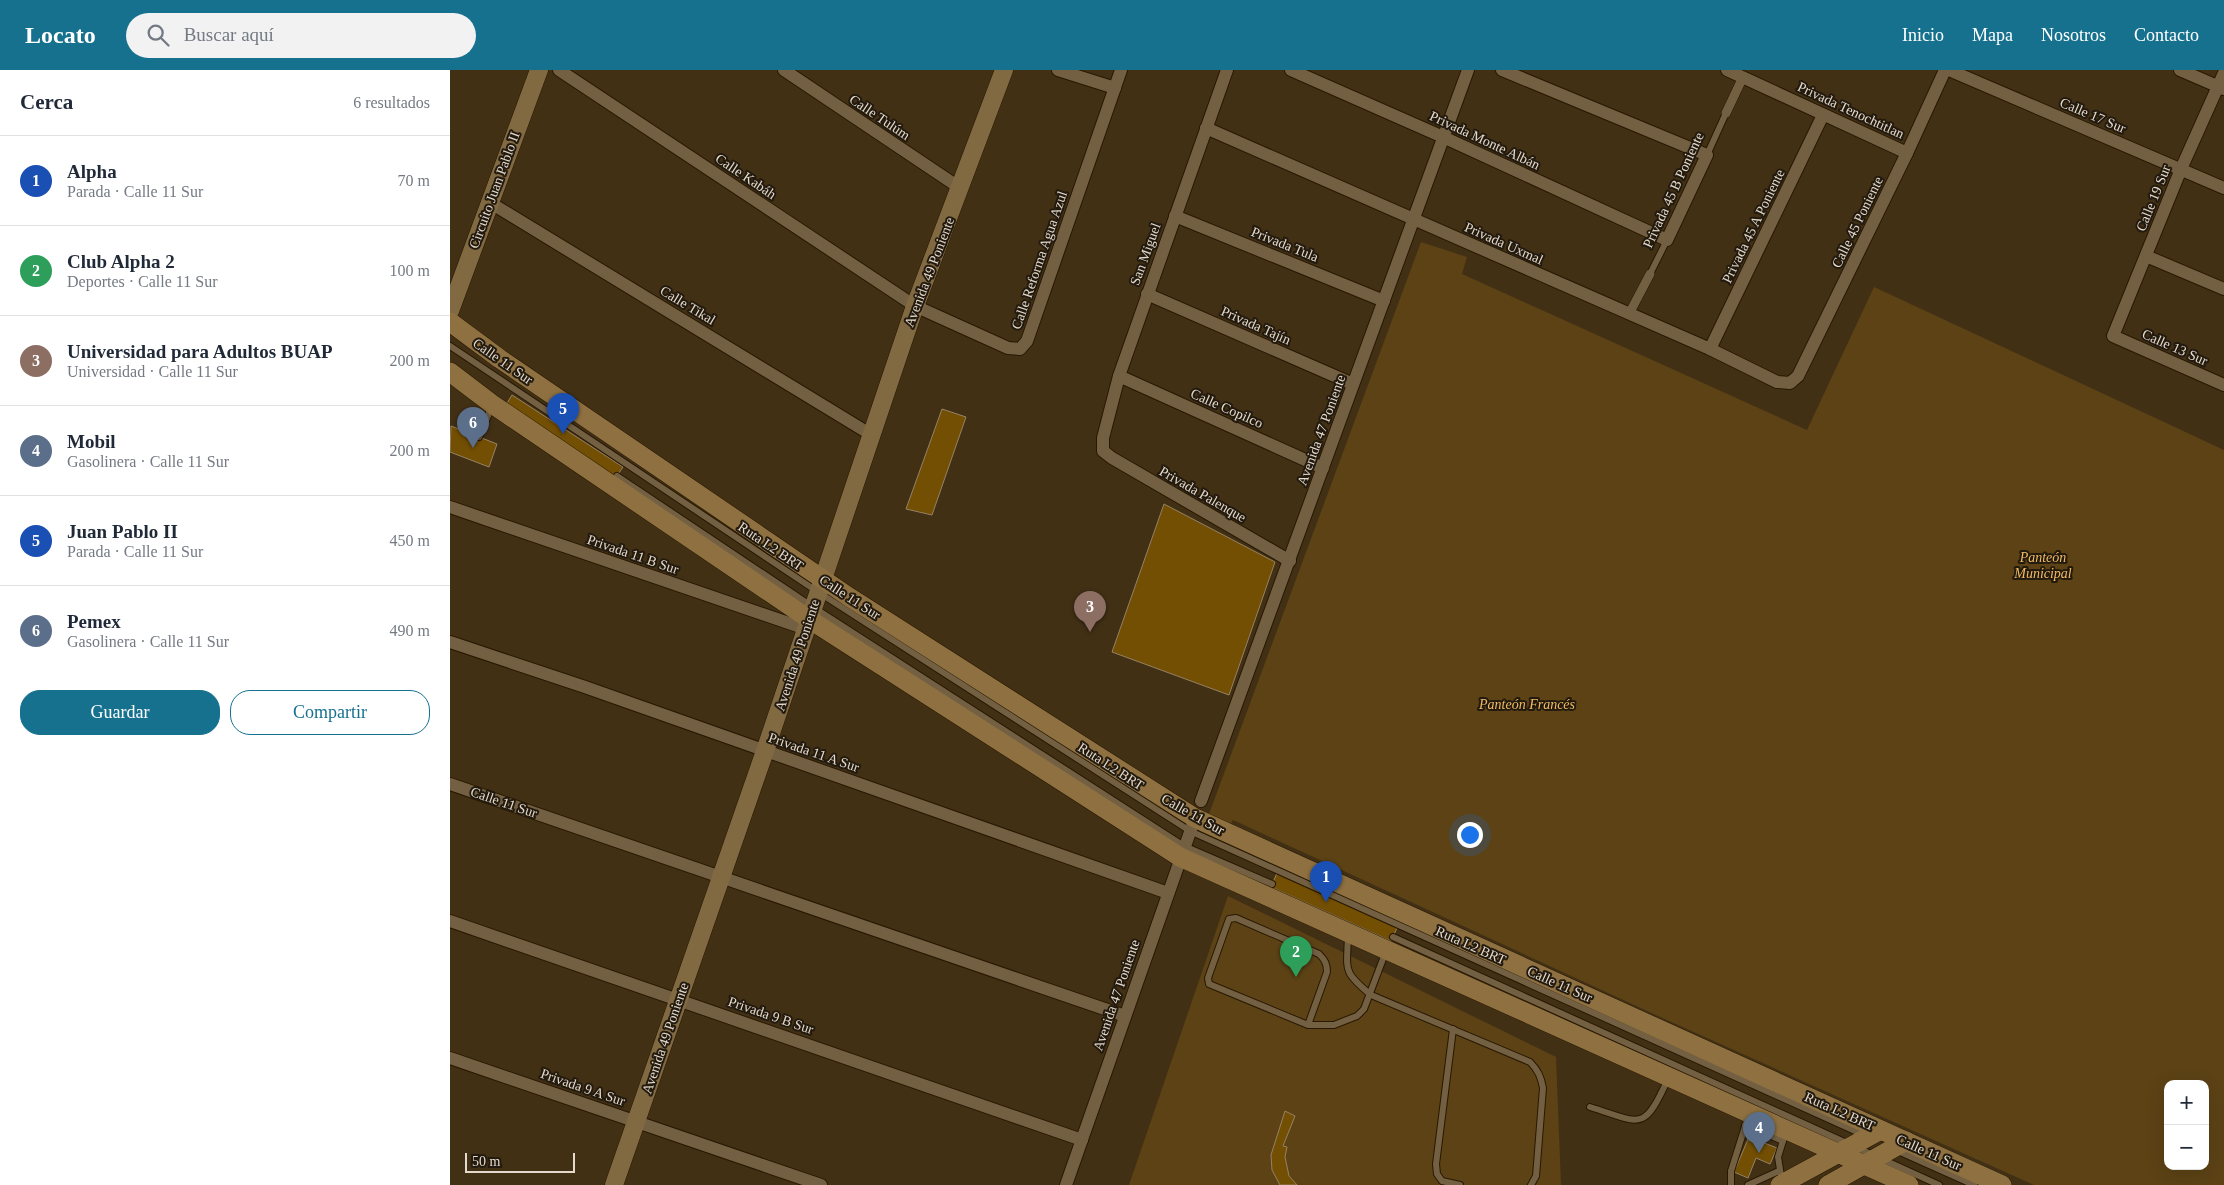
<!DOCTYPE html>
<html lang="es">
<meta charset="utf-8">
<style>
:root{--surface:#fff;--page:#f2f2f3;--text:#1f2937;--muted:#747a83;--line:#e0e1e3;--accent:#16718f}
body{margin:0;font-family:Georgia,serif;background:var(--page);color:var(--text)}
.controls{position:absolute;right:15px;bottom:15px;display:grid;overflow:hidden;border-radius:10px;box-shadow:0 5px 20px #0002}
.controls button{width:45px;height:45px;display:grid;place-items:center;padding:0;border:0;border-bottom:1px solid var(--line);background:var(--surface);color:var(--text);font:25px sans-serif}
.scale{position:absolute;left:15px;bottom:12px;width:110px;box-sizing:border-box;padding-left:5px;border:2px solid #e4d9ca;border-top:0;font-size:14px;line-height:18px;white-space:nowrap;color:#e4d9ca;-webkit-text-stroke:4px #221a0e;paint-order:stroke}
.you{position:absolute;left:1019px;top:764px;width:18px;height:18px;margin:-12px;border:4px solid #fff;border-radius:50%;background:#1a73e8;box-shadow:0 0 0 8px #1a73e833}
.badge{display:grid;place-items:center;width:32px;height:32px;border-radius:50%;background:var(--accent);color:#fff;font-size:16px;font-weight:700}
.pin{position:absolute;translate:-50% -41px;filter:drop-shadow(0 1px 2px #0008)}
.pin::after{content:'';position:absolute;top:26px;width:18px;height:15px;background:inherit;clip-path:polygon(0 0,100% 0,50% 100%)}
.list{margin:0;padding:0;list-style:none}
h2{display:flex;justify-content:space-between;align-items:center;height:65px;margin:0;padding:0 20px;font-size:21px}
h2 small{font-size:16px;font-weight:400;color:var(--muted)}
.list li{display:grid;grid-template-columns:32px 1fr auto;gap:15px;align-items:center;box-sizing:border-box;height:90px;padding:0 20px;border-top:1px solid var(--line)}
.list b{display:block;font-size:19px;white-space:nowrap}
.list p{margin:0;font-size:16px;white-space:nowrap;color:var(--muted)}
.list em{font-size:16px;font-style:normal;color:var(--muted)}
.actions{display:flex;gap:10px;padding:15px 20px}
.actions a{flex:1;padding:11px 0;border:1px solid var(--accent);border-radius:20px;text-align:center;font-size:18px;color:var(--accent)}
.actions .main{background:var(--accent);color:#fff}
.icon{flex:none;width:28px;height:28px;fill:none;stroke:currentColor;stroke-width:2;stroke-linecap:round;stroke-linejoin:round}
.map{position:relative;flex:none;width:1774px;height:1115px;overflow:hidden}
header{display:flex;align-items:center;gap:30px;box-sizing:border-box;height:70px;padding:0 25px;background:var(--accent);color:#fff}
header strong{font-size:24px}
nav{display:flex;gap:28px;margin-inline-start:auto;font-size:18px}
.search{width:350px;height:45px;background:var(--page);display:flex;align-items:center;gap:12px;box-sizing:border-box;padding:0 18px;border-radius:28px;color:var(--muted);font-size:19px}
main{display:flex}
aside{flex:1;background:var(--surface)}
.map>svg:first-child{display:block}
.green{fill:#5c4215;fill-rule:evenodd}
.building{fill:#734f03;stroke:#968265}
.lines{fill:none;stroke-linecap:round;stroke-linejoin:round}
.service-casing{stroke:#281800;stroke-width:8}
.pedestrian-casing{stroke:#281800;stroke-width:10}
.minor-casing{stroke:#281800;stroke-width:14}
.secondary-casing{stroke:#281800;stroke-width:19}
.primary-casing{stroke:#281800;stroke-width:20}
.service{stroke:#736043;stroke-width:6}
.pedestrian{stroke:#736043;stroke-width:9}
.minor{stroke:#736043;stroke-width:12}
.secondary{stroke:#816942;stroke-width:18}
.primary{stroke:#8f7141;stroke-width:19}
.labels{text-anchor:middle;stroke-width:4;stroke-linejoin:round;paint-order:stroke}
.street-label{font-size:14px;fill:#e4d9ca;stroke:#221a0e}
.park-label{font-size:14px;font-style:italic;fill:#f2bb62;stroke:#221a0e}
</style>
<header>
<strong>Locato</strong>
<div class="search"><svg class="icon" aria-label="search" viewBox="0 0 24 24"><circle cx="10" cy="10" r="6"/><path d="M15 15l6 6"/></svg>Buscar aquí</div>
<nav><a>Inicio</a><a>Mapa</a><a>Nosotros</a><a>Contacto</a></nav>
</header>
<main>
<aside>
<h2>Cerca<small>6 resultados</small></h2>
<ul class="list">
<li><span class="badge" style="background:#1a4fb4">1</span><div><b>Alpha</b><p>Parada · Calle 11 Sur</p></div><em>70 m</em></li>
<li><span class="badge" style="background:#2e9e5b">2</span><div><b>Club Alpha 2</b><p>Deportes · Calle 11 Sur</p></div><em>100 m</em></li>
<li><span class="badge" style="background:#8d6e63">3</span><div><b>Universidad para Adultos BUAP</b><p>Universidad · Calle 11 Sur</p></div><em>200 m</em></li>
<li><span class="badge" style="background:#5c6f8a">4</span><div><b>Mobil</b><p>Gasolinera · Calle 11 Sur</p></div><em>200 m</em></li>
<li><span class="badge" style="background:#1a4fb4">5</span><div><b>Juan Pablo II</b><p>Parada · Calle 11 Sur</p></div><em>450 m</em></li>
<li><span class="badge" style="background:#5c6f8a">6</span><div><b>Pemex</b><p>Gasolinera · Calle 11 Sur</p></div><em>490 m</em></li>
</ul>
<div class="actions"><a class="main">Guardar</a><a>Compartir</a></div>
</aside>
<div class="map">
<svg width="1774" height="1115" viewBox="0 0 1774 1115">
<rect width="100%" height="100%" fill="#423015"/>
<g class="green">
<path d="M 971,172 L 1017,187 L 1012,204 L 1357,360 L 1424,217 L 1774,380 L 1774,1115 L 1584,1115 L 1208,946 L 783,750 L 778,758 L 763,750 L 759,744 ZM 1718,1014 L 1755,1014 L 1755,1096 L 1718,1096 Z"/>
<path d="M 778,826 L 1106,987 L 1111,1115 L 679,1115 Z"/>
</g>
<g class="building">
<path d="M 62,325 L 173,397 L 164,410 L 54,338 Z"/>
<path d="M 492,339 L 516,347 L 482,445 L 456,439 Z"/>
<path d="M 1,356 L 47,374 L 39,397 L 0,382 Z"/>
<path d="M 714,434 L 825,492 L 779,625 L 662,582 Z"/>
<path d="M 827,803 L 948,856 L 941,871 L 821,817 Z"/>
<path d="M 835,1041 L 845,1046 L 833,1076 L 837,1077 L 835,1087 L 839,1106 L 847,1115 L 830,1115 L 822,1100 L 821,1085 Z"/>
<path d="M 1299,1067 L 1327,1078 L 1320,1094 L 1306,1088 L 1298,1108 L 1284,1102 Z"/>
</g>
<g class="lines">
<g class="service-casing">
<g id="service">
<path d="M 1257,85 L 1276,43"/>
<path d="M 1200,204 L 1217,170"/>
<path d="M 0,276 L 368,522 L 740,761 L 1414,1065"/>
<path d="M 29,367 L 42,336"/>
<path d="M 167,406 L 363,537 L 734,776 L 822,814"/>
<path d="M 898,865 C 897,901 892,901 921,925 L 1080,992 C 1088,1000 1091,1007 1093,1018 L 1086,1106 L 1081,1115"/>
<path d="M 943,867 L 1489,1115"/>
<path d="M 858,955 L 877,902 C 877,894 875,890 869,884 L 786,848 L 779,849 L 758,908 L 759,914 L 858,955 L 884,955 L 907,946 L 914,939 L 936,881"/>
<path d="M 1003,959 L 986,1094 L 987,1104 L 992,1111 L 1010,1115"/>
<path d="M 1140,1037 C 1192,1053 1193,1063 1218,1009"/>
<path d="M 1295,1055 L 1333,1071"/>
<path d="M 1448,1081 L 1524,1115"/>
<path d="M 1332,1112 L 1328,1087 L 1336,1061"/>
<path d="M 1281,1115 L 1281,1101 L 1299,1044"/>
<path d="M 1298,1115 L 1329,1101"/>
</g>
</g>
<g class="pedestrian-casing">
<g id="pedestrian">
<path d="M 1276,43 L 1293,7"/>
<path d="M 1179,244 L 1200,204"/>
</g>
</g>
<g class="minor-casing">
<g id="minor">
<path d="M 109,0 L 465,236 L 558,278 L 570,279 L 577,271 L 671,0"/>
<path d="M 334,0 L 510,118"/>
<path d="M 608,0 L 665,18"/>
<path d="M 777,0 L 669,306 L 653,368 L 653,381 L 662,388 L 840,491"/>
<path d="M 841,0 L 993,67 L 1217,170 L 1257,85 L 1052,0"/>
<path d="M 1277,0 L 1457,83"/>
<path d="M 1499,0 L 1774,118"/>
<path d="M 1730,0 L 1774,19"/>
<path d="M 1774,3 L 1731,99 L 1663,266 L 1774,315"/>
<path d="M 756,58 L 1260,279 L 1327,312 L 1340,313 L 1348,306 L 1457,83 L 1495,0"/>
<path d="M 39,132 L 420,364"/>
<path d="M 725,146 L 934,231"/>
<path d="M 1696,186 L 1774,219"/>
<path d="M 697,224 L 903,314"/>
<path d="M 1260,279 L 1373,45"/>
<path d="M 669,306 L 873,398"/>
<path d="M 0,437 L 356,559"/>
<path d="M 0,572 L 135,617 L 718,823"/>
<path d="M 0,714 L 675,946"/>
<path d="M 751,731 L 1018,0"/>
<path d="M 0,851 L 632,1070"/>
<path d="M 0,988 L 371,1115"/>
<path d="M 616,1115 L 746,745"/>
</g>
</g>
<g class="secondary-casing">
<g id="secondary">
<path d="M 0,241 L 89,0"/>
<path d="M 164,1115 L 315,681 L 465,236 L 554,0"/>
</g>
</g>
<g class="primary-casing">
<g id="primary">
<path d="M 0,252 L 50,289 L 399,527 L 745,748 L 1552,1115"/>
<path d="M 0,302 L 42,334 L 359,549 L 730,787 L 1459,1115"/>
<path d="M 1330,1115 L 1431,1060"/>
<path d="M 1378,1115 L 1456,1071"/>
</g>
</g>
<use href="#service" class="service"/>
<use href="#pedestrian" class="pedestrian"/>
<use href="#minor" class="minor"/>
<use href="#secondary" class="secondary"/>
<use href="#primary" class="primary"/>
</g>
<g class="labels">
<g class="street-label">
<text transform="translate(1401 40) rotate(25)" y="5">Privada Tenochtitlan</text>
<text transform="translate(1643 45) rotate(23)" y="5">Calle 17 Sur</text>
<text transform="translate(430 47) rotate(34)" y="5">Calle Tulúm</text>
<text transform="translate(1035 70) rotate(25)" y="5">Privada Monte Albán</text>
<text transform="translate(296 106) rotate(34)" y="5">Calle Kabáh</text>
<text transform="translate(44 120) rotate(-70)" y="5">Circuito Juan Pablo II</text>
<text transform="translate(1223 120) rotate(-65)" y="5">Privada 45 B Poniente</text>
<text transform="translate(1703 128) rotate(-68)" y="5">Calle 19 Sur</text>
<text transform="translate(1407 152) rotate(-64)" y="5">Calle 45 Poniente</text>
<text transform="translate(1303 156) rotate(-64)" y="5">Privada 45 A Poniente</text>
<text transform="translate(1054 173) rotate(24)" y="5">Privada Uxmal</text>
<text transform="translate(835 174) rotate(22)" y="5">Privada Tula</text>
<text transform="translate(695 184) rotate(-70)" y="5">San Miguel</text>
<text transform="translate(589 190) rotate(-71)" y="5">Calle Reforma Agua Azul</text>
<text transform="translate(479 202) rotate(-69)" y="5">Avenida 49 Poniente</text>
<text transform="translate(238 235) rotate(31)" y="5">Calle Tikal</text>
<text transform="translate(806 255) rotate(24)" y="5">Privada Tajín</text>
<text transform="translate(1725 277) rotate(24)" y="5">Calle 13 Sur</text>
<text transform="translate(53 291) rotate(35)" y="5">Calle 11 Sur</text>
<text transform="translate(777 338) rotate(24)" y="5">Calle Copilco</text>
<text transform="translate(871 360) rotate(-70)" y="5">Avenida 47 Poniente</text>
<text transform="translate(753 424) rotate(30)" y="5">Privada Palenque</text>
<text transform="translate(321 476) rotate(34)" y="5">Ruta L2 BRT</text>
<text transform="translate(183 484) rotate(19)" y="5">Privada 11 B Sur</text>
<text transform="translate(400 527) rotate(33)" y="5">Calle 11 Sur</text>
<text transform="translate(347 585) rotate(-72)" y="5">Avenida 49 Poniente</text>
<text transform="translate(364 682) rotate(19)" y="5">Privada 11 A Sur</text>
<text transform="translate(661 696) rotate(33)" y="5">Ruta L2 BRT</text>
<text transform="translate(54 732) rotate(19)" y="5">Calle 11 Sur</text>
<text transform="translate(743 744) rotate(29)" y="5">Calle 11 Sur</text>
<text transform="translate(1021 875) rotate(24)" y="5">Ruta L2 BRT</text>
<text transform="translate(1110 914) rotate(24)" y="5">Calle 11 Sur</text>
<text transform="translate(666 925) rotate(-71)" y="5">Avenida 47 Poniente</text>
<text transform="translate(321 945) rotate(19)" y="5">Privada 9 B Sur</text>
<text transform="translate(215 968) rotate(-71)" y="5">Avenida 49 Poniente</text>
<text transform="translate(133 1017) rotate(19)" y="5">Privada 9 A Sur</text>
<text transform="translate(1390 1041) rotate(24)" y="5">Ruta L2 BRT</text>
<text transform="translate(1479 1082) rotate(24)" y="5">Calle 11 Sur</text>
</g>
<g class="park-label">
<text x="1593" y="492">Panteón<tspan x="1593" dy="16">Municipal</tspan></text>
<text x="1077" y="639">Panteón Francés</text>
</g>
</g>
</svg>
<div class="controls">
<button>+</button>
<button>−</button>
</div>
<div class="scale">50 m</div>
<div class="you"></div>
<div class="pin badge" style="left:876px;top:832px;background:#1a4fb4">1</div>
<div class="pin badge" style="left:846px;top:907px;background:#2e9e5b">2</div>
<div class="pin badge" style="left:640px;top:562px;background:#8d6e63">3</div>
<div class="pin badge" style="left:1309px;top:1083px;background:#5c6f8a">4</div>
<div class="pin badge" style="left:113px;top:364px;background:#1a4fb4">5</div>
<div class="pin badge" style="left:23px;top:378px;background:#5c6f8a">6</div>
</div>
</main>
